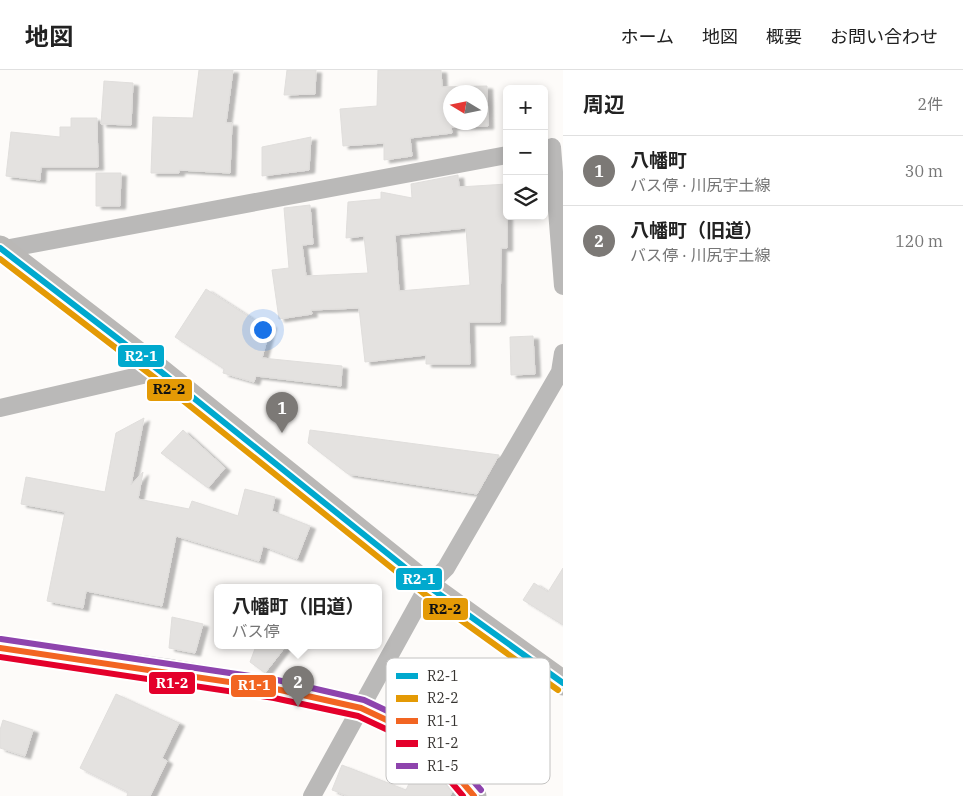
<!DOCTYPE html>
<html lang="ja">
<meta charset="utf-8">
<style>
:root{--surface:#fff;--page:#f6f6f6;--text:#222;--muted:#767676;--line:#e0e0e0;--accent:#7c7976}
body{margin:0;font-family:"IBM Plex Serif","Noto Sans JP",serif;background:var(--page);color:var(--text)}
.controls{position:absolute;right:15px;top:15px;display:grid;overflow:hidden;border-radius:8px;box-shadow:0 2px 8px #0003}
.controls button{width:45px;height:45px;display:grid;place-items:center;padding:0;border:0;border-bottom:1px solid var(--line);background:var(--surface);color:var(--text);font:25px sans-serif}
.compass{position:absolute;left:443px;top:15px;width:45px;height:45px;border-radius:50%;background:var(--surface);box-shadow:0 2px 8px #0003;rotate:280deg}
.you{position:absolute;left:262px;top:259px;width:18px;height:18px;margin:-12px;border:4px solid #fff;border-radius:50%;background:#1a73e8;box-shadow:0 0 0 8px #1a73e833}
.badge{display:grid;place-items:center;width:32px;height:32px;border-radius:50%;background:var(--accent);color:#fff;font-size:16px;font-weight:700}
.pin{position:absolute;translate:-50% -41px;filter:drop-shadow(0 1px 2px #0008)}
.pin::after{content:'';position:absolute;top:26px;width:18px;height:15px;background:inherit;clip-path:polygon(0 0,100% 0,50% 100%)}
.popup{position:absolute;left:214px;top:514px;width:168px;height:65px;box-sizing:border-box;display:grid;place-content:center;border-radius:8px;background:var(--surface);filter:drop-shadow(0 1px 4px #0005);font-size:16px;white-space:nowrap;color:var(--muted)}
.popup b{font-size:19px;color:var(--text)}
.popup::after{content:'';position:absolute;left:50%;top:100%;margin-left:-10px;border:10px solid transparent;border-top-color:var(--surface)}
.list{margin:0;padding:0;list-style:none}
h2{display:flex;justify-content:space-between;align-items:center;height:65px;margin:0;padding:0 20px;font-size:21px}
h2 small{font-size:16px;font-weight:400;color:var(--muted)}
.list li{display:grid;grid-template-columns:32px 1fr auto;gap:15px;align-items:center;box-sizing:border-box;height:70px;padding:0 20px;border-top:1px solid var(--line)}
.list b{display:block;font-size:19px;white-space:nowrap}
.list p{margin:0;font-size:16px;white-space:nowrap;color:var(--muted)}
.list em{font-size:16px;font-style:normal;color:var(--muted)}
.icon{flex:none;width:28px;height:28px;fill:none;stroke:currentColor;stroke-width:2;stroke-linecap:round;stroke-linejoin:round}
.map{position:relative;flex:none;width:563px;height:726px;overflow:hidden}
header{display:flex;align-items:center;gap:30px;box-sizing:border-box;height:70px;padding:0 25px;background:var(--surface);border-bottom:1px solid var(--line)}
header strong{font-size:24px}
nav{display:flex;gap:28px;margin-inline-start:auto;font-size:18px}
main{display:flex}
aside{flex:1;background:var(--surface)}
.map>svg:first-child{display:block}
.building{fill:#e4e2e0;stroke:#e0dedc;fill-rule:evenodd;filter:url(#shadow)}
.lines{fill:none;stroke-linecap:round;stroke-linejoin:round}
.street{stroke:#bab9b8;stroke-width:18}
.secondary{stroke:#bab8b6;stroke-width:25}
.bus-1-casing{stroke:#fff;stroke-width:10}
.bus-2-casing{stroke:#fff;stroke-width:10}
.bus-3-casing{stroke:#fff;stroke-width:10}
.bus-4-casing{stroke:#fff;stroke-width:10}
.bus-5-casing{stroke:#fff;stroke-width:10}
.bus-1{stroke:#00a9ce;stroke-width:6}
.bus-2{stroke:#e49a05;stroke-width:6}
.bus-3{stroke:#f26522;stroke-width:6}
.bus-4{stroke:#e4002b;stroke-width:6}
.bus-5{stroke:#8e44ad;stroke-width:6}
.key{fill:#fff;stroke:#c3c2c1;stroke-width:1}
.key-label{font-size:14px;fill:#363330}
.line-badge{stroke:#fff;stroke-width:2}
.badge-label{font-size:14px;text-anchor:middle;font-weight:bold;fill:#fff}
.pale-badge-label{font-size:14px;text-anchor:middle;font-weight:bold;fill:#111}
</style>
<header>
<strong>地図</strong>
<nav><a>ホーム</a><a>地図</a><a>概要</a><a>お問い合わせ</a></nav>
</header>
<main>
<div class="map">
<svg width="563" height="726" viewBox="0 0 563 726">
<defs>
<filter id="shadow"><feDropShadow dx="5.5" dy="3" stdDeviation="1" flood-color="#0004"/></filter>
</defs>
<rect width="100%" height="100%" fill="#fdfbf9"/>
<g class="building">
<path d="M 199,0 L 233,0 L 226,53 L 232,53 L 230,103 L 179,100 L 179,103 L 151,103 L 153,47 L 193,48 Z"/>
<path d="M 287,0 L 316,0 L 315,24 L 284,25 Z"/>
<path d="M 378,0 L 441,0 L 442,17 L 487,16 L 488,56 L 451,57 L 452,63 L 410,68 L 412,86 L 384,90 L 384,73 L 343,76 L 340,39 L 377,36 ZM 450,22 L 480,22 L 480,52 L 450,52 Z"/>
<path d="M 104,11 L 133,13 L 131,55 L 101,54 Z"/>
<path d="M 71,48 L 97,48 L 98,97 L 41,97 L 40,110 L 6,106 L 11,62 L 60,67 L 60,57 L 71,57 Z"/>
<path d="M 311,67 L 309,100 L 262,106 L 262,77 Z"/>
<path d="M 96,103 L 121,103 L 120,136 L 96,136 Z"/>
<path d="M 458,105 L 459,117 L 507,114 L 507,178 L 501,178 L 500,252 L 469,252 L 470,294 L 426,294 L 426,285 L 365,292 L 359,238 L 311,240 L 312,244 L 279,249 L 272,200 L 289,198 L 284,138 L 310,135 L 313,174 L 302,175 L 306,206 L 368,203 L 364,166 L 346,168 L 348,132 L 381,129 L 381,122 L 412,128 L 411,114 ZM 466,158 L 470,215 L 399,221 L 395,165 Z"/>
<path d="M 206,219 L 251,248 L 271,255 L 262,288 L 342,296 L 341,316 L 256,306 L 254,312 L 223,303 L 224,299 L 175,267 Z"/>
<path d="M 533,266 L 535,304 L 511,305 L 510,267 Z"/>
<path d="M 144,348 L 131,415 L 143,402 L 138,429 L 189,439 L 192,431 L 238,446 L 245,419 L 275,427 L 272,441 L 310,456 L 297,489 L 263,476 L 259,491 L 176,466 L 162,536 L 86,521 L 83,538 L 47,531 L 65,442 L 21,434 L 26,407 L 105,422 L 116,363 Z"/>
<path d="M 183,360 L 225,398 L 208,418 L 161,383 Z"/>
<path d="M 310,360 L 499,385 L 477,424 L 348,404 L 308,373 Z"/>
<path d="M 563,498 L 563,555 L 523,530 L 534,513 L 548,522 Z"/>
<path d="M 172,547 L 203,554 L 195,583 L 169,578 Z"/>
<path d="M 256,576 L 286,576 L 265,603 L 250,592 Z"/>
<path d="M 409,590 L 477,622 L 469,641 L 532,664 L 522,691 L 469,670 L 473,662 L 444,648 L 447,643 L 396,619 Z"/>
<path d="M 116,624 L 179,653 L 162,688 L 167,691 L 150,726 L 127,726 L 128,722 L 80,698 Z"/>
<path d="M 3,650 L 33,660 L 25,686 L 0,678 L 0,660 Z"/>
<path d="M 419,692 L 431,697 L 452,722 L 450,726 L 348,726 L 332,720 L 342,695 L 406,720 Z"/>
</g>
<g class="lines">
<g class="street">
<path d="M 552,77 L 563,216"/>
<path d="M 0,180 L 507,85"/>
<path d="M 0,338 L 160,301"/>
<path d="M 312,726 L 428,516 L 446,498 L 560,302 L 563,283"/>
</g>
<g class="secondary">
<path d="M 0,178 L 160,301 L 428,516 L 563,613"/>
<path d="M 0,578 L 173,602 L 276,619 L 361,638 L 425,668 L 474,726"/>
</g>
<g class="bus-1-casing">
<path id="bus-1" d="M 0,178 L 160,301 L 428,516 L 563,613"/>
</g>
<g class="bus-2-casing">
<path id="bus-2" d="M 0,189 L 155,308 L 423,523 L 558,620"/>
</g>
<g class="bus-3-casing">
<path id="bus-3" d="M 0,578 L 276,619 L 361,638 L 425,668 L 474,726"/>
</g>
<g class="bus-4-casing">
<path id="bus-4" d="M 0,587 L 274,628 L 358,646 L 420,675 L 463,726"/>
</g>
<g class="bus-5-casing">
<path id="bus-5" d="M 1,569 L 277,610 L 364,630 L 430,661 L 481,720"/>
</g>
<use href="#bus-1" class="bus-1"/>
<use href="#bus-2" class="bus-2"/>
<use href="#bus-3" class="bus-3"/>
<use href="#bus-4" class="bus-4"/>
<use href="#bus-5" class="bus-5"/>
</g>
<rect x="386" y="588" width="164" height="126" rx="8" class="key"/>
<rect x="396" y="603" width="22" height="6" fill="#00a9ce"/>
<rect x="396" y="625" width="22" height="7" fill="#e49a05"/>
<rect x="396" y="648" width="22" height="6" fill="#f26522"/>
<rect x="396" y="670" width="22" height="7" fill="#e4002b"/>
<rect x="396" y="693" width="22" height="6" fill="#8e44ad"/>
<g class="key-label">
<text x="427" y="611">R2-1</text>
<text x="427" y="633">R2-2</text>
<text x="427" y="656">R1-1</text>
<text x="427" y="678">R1-2</text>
<text x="427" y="701">R1-5</text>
</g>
<g class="line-badge">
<rect x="117" y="274" width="48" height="24" rx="5" fill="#00a9ce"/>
<rect x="146" y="308" width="47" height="24" rx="5" fill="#e49a05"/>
<rect x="395" y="497" width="48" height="24" rx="5" fill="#00a9ce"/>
<rect x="422" y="527" width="47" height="24" rx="5" fill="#e49a05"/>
<rect x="148" y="601" width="48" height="24" rx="5" fill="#e4002b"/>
<rect x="230" y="604" width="47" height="24" rx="5" fill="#f26522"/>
</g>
<g class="badge-label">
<text x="141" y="291">R2-1</text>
<text x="419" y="514">R2-1</text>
<text x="172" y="618">R1-2</text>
<text x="254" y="620">R1-1</text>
</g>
<g class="pale-badge-label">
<text x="169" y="324">R2-2</text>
<text x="445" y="544">R2-2</text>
</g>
</svg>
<div class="controls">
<button>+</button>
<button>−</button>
<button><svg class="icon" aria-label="layers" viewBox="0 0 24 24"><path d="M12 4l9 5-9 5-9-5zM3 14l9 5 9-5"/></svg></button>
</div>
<svg class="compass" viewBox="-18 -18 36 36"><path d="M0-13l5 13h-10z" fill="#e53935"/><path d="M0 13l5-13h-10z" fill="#767676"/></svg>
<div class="you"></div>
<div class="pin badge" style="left:282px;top:363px">1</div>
<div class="pin badge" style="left:298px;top:637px">2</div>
<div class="popup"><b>八幡町（旧道）</b>バス停</div>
</div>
<aside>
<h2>周辺<small>2件</small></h2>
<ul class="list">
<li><span class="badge">1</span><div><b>八幡町</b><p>バス停 · 川尻宇土線</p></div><em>30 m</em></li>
<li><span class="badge">2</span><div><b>八幡町（旧道）</b><p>バス停 · 川尻宇土線</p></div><em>120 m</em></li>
</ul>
</aside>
</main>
